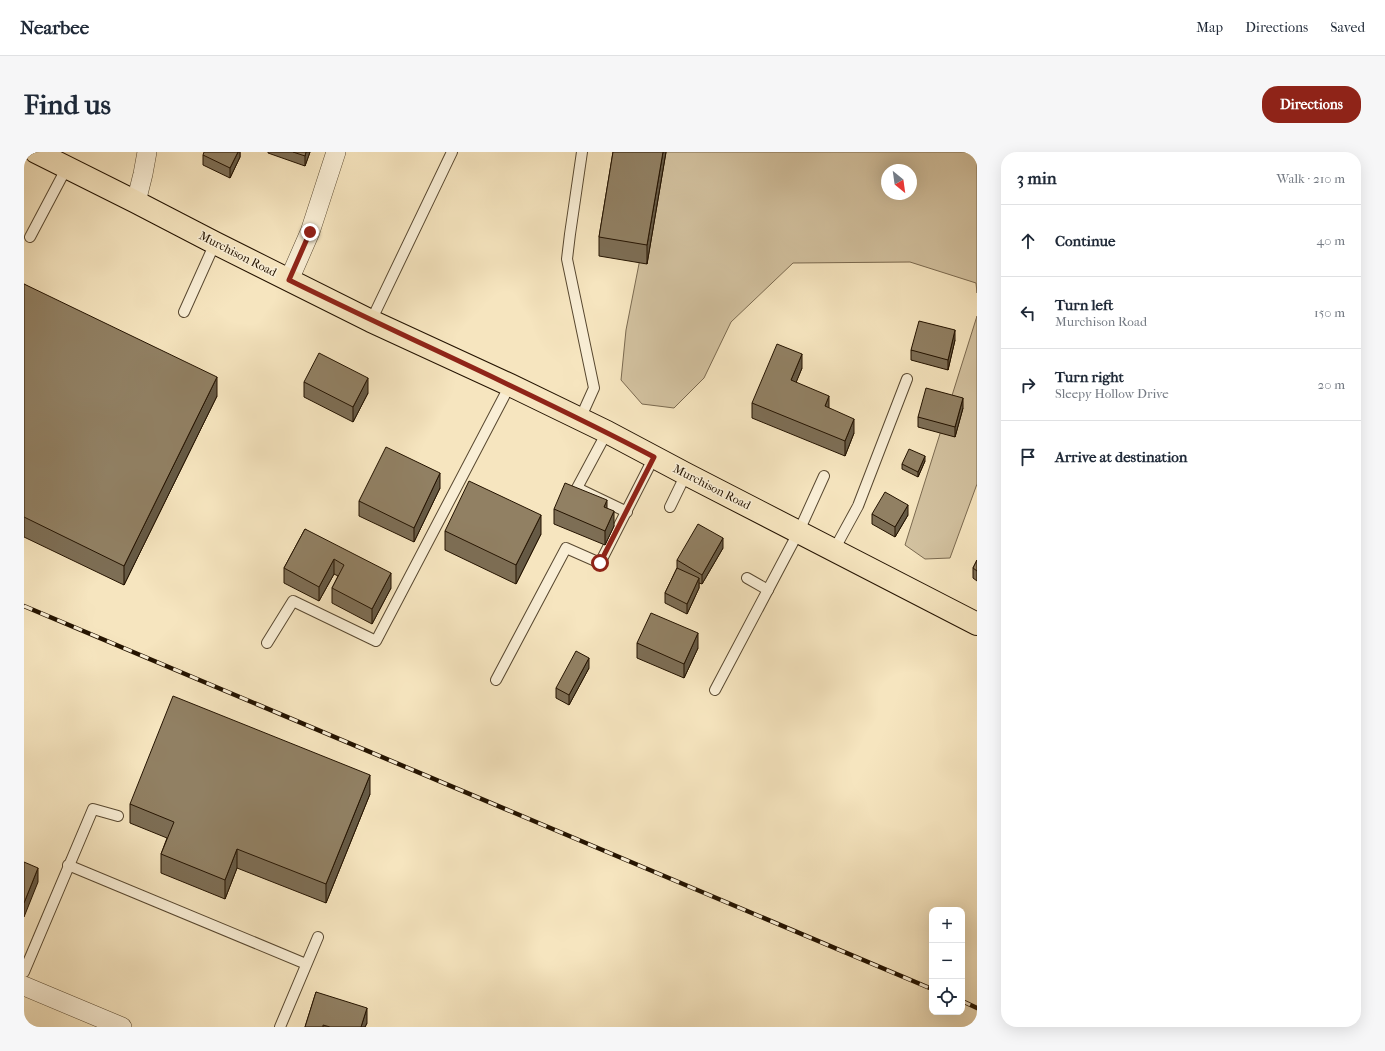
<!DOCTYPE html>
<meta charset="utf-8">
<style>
:root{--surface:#fff;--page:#f6f6f7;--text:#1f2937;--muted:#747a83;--line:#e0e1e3;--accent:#8f2418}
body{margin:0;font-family:"IM FELL French Canon",serif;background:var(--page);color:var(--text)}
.controls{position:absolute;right:12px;bottom:12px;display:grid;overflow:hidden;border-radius:8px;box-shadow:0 4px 16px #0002}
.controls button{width:36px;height:36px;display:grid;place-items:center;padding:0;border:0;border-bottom:1px solid var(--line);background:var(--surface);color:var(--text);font:20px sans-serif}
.compass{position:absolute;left:857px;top:12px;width:36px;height:36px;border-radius:50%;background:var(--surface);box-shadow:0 4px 16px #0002;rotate:151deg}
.stop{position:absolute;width:12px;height:12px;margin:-9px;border:3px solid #8f2418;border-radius:50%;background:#fff}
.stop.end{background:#8f2418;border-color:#fff;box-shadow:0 1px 4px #0008}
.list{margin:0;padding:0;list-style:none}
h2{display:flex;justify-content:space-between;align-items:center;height:52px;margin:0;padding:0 16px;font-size:17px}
h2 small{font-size:13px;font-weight:400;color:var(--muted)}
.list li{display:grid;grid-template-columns:26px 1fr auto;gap:12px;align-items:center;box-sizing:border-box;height:72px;padding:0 16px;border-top:1px solid var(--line)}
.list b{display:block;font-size:15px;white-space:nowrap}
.list p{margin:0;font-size:13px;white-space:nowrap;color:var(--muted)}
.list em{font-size:13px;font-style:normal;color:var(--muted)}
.icon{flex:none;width:22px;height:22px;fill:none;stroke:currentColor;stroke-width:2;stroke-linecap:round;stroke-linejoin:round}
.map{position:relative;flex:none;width:953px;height:875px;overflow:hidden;border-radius:16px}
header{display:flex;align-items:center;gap:24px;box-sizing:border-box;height:56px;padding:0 20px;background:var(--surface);border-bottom:1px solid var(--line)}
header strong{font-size:19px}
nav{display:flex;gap:22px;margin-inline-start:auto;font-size:14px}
.intro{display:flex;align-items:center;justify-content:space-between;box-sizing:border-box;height:96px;padding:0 24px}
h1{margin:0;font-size:28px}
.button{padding:10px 18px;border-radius:16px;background:var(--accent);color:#fff;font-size:14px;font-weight:700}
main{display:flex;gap:24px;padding:0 24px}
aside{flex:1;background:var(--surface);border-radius:16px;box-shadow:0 4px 16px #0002}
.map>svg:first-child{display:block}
.green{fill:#d2c19f;stroke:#7b6a50;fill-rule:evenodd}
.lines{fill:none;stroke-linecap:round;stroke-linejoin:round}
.lane-casing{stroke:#584830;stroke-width:12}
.street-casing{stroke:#584830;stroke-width:20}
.primary-casing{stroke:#241300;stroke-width:24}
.lane{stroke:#f9eed5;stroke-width:10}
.street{stroke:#f9eed5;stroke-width:19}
.primary{stroke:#f6e5bf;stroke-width:22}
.rail-casing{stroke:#241300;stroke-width:4.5}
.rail{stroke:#f9eed5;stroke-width:3;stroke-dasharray:9;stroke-linecap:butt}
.wall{fill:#7d6e55;stroke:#241300}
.shaded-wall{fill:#665a45;stroke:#241300}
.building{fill:#918063;stroke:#241300}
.route{stroke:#8f2418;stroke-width:5}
.labels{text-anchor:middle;stroke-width:3;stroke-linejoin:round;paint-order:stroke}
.street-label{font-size:12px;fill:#241300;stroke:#f9eed5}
</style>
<header>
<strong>Nearbee</strong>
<nav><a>Map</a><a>Directions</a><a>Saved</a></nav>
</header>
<div class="intro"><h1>Find us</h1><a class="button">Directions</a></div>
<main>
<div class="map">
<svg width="953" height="875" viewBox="0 0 953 875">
<rect width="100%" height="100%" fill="#f6e5bf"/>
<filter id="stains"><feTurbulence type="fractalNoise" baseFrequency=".005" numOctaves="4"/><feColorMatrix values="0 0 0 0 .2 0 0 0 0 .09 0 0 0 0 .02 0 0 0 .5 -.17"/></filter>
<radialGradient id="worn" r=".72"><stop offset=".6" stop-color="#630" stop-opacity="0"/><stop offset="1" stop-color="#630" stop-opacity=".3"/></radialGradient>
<g class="green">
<path d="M 637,0 L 953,0 L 953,141 L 952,131 L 886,110 L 769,111 L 707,170 L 680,226 L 650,256 L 618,252 L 597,228 L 602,178 ZM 863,18 L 887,18 L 887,42 L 863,42 Z"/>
<path d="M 953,164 L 953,332 L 926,406 L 901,407 L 881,393 Z"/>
</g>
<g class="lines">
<g class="lane-casing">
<g id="lane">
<path d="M 6,85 L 43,15"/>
<path d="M 160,160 L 191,91"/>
<path d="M 347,169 L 428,0"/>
<path d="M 556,267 L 570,236 L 543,107 L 546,82 L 558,0"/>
<path d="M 583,280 L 553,336 L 603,360"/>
<path d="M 646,355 L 662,322"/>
<path d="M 810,398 L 834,354 L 883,227"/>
<path d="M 723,426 L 744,438"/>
<path d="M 243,491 L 269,449 L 352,489 L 486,233"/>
<path d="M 472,528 L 542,396 L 576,411 L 630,305"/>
<path d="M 691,538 L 775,379 L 800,324"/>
<path d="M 44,713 L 282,812"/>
<path d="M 0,820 L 69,657 L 94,664"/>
<path d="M 256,875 L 294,785"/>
</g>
</g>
<g class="street-casing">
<g id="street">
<path d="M 112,50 L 119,22 L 123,0"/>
<path d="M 265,128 L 286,80 L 312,0"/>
<path d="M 0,834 L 98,875"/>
</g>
</g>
<g class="primary-casing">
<path id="primary" d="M 12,0 L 112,50 L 191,91 L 347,169 L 486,233 L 583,280 L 662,322 L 953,472"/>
</g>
<use href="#lane" class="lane"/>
<use href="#street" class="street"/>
<use href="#primary" class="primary"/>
<g class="rail-casing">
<g id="rail">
<path d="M 0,454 L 908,837"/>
<path d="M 938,849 L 953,856"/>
</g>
</g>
<use href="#rail" class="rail"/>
</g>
<g class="wall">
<path d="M 216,0 L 216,5 L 206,26 L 179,13 L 179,3 Z"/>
<path d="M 244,0 L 286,0 L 281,14 L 244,1 Z"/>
<path d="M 589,0 L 642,0 L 623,112 L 575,104 L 575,85 Z"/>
<path d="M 0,132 L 193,244 L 100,433 L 0,385 Z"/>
<path d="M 931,188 L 924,218 L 887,208 L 887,198 Z"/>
<path d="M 778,216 L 772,230 L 805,256 L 830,281 L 821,304 L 728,266 L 728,251 Z"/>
<path d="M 280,230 L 344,241 L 329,270 L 280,245 Z"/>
<path d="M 939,256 L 931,285 L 894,275 L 894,265 Z"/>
<path d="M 901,309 L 894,325 L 878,317 L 878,312 Z"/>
<path d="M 416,336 L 390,390 L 335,364 L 335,349 Z"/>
<path d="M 583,356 L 590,374 L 581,393 L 530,372 L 530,357 Z"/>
<path d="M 848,362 L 884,363 L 871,385 L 848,372 Z"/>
<path d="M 281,377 L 367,436 L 348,472 L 308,451 L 308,436 L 314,424 L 310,422 L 295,449 L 260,431 L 260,416 Z"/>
<path d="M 421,379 L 517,382 L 492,432 L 421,398 Z"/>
<path d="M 699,396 L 678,432 L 675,431 L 675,436 L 663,462 L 641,451 L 641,441 L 653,416 L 653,408 Z"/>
<path d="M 953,408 L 953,429 L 949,426 L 949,416 Z"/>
<path d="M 613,491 L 674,496 L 660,526 L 613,506 Z"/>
<path d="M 565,516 L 545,553 L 532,546 L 532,536 Z"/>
<path d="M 346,642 L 302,751 L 213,716 L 201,747 L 137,721 L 137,702 L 143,686 L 106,671 L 106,652 Z"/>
<path d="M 292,840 L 343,871 L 341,875 L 281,875 Z"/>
</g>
<g class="shaded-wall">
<path d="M 214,0 L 216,0 L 216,5 L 206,26 L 206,16 Z"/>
<path d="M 282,0 L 286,0 L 281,14 L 281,4 Z"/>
<path d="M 639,0 L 642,0 L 623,112 L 623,93 Z"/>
<path d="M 931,178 L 931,188 L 924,218 L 924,208 Z"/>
<path d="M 778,202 L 778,216 L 767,243 L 767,228 Z"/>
<path d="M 193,225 L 193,244 L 100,433 L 100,414 Z"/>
<path d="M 344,226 L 344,241 L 329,270 L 329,255 Z"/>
<path d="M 805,244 L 805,259 L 801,254 Z"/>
<path d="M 939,246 L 939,256 L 931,285 L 931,275 Z"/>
<path d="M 830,267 L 830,281 L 821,304 L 821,289 Z"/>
<path d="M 901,304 L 901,309 L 894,325 L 894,320 Z"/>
<path d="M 416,321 L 416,336 L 390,390 L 390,376 Z"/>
<path d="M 583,348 L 583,363 L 580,355 Z"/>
<path d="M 884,353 L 884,363 L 871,385 L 871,375 Z"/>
<path d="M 590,359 L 590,374 L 581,393 L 581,379 Z"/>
<path d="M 517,363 L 517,382 L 492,432 L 492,413 Z"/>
<path d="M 699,386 L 699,396 L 678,432 L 678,423 Z"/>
<path d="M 310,407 L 310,422 L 295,449 L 295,435 Z"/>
<path d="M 367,421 L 367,436 L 348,472 L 348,457 Z"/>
<path d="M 675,426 L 675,436 L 663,462 L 663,452 Z"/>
<path d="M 674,481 L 674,496 L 660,526 L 660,512 Z"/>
<path d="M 565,506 L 565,516 L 545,553 L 545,543 Z"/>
<path d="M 346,623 L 346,642 L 302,751 L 302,732 Z"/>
<path d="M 213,697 L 213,716 L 201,747 L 201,728 Z"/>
<path d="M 14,716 L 14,730 L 0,765 L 0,751 Z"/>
<path d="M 343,856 L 343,871 L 341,875 L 337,875 Z"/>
</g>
<g class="building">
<path d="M 180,0 L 214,0 L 206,16 L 179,3 Z"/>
<path d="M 269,0 L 282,0 L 281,4 Z"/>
<path d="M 589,0 L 639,0 L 623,93 L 575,85 Z"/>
<path d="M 0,132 L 193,225 L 100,414 L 0,365 Z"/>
<path d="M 895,169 L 931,178 L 924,208 L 887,198 Z"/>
<path d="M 753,192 L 778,202 L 767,228 L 805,244 L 801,254 L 830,267 L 821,289 L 728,251 Z"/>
<path d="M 295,201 L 344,226 L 329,255 L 280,230 Z"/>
<path d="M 902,236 L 939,246 L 931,275 L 894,265 Z"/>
<path d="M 362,295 L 416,321 L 390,376 L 335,349 Z"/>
<path d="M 885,297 L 901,304 L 894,320 L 878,312 Z"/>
<path d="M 445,329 L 517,363 L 492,413 L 421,379 Z"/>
<path d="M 541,331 L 583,348 L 580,355 L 590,359 L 581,379 L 530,357 Z"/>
<path d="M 861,340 L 884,353 L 871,375 L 848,362 Z"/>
<path d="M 674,372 L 699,386 L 678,423 L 653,408 Z"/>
<path d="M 281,377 L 367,421 L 348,457 L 308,436 L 320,413 L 310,407 L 295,435 L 260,416 Z"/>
<path d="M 953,408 L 953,419 L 949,416 Z"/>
<path d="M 653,416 L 675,426 L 663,452 L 641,441 Z"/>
<path d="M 627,461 L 674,481 L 660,512 L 613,491 Z"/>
<path d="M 552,499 L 565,506 L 545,543 L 532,536 Z"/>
<path d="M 149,544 L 346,623 L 302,732 L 213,697 L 201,728 L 137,702 L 150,670 L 106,652 Z"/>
<path d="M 0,710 L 14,716 L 0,751 Z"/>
<path d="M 292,840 L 343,856 L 337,875 L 306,875 L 299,873 L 299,875 L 281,875 Z"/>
</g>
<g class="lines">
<path class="route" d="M 286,80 L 265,128 C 386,188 511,242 630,305 L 576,411"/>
</g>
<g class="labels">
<g class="street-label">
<text transform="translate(214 102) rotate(27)" y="4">Murchison Road</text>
<text transform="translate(688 335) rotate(27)" y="4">Murchison Road</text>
</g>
</g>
<rect width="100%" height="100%" filter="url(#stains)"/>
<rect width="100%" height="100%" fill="url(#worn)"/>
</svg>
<div class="controls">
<button>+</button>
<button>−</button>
<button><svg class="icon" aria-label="locate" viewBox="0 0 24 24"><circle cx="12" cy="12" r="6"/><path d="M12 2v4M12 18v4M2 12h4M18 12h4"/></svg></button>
</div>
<svg class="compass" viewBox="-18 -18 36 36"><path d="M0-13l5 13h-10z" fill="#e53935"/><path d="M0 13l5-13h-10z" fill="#747a83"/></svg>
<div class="stop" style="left:576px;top:411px"></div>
<div class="stop end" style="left:286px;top:80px"></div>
</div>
<aside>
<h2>3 min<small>Walk · 210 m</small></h2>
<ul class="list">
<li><svg class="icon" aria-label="ahead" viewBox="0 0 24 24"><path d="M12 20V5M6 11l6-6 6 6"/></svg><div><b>Continue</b></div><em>40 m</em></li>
<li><svg class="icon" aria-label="left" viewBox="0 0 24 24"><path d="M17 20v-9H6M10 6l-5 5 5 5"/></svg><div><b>Turn left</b><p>Murchison Road</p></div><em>150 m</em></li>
<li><svg class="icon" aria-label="right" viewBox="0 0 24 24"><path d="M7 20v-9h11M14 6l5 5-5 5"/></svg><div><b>Turn right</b><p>Sleepy Hollow Drive</p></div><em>20 m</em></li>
<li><svg class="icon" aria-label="arrive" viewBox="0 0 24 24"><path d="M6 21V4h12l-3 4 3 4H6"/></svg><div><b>Arrive at destination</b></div></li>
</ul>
</aside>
</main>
